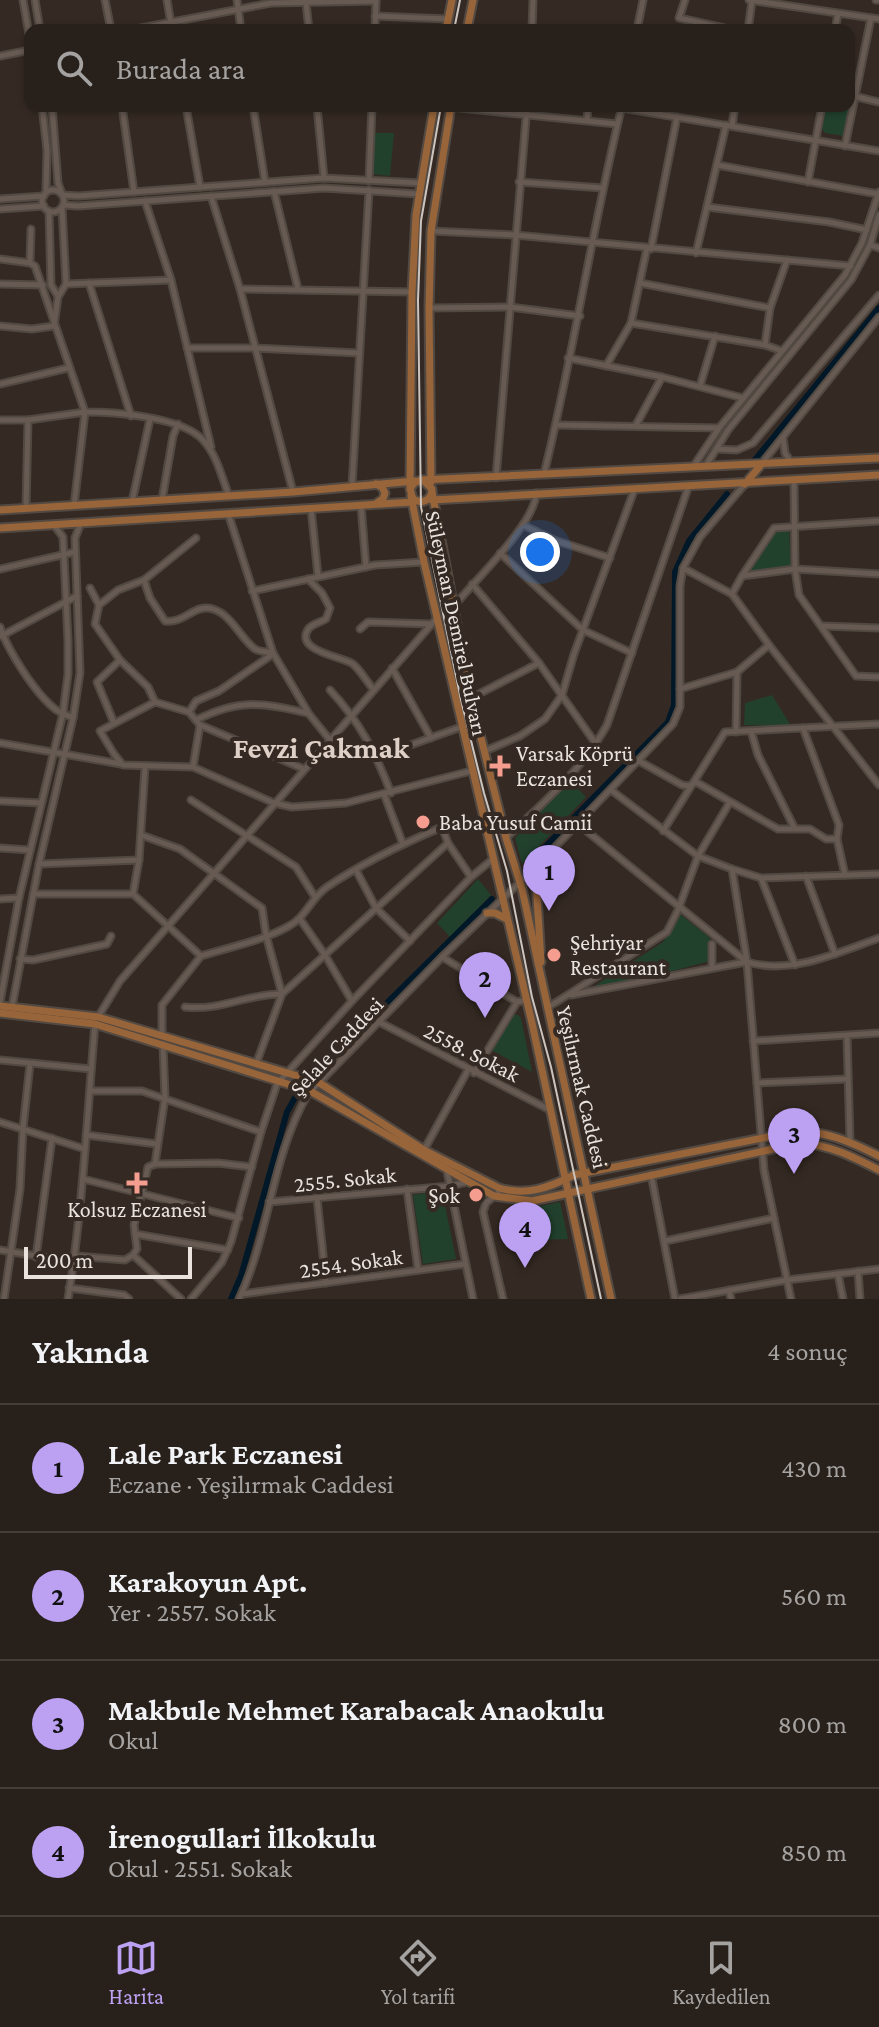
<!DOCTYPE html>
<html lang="tr">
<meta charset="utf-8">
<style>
:root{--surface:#28201a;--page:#302823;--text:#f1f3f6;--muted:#a5a3a2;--line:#443e39;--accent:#bca0f2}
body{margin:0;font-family:"Crimson Pro",serif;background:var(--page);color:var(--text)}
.scale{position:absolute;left:24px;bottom:20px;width:168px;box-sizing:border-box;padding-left:8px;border:4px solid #e9e2dd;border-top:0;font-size:22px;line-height:28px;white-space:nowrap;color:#e9e2dd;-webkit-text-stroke:6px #352a23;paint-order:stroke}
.you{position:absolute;left:540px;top:552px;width:28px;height:28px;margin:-20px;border:6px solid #fff;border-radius:50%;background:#1a73e8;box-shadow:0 0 0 12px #1a73e833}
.badge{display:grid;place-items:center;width:52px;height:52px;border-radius:50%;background:var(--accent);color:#111;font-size:26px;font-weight:700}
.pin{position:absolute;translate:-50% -66px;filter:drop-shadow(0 2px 4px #0008)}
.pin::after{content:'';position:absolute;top:42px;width:28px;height:24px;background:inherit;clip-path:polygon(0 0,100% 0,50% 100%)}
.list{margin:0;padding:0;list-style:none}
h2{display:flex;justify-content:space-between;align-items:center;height:104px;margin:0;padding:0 32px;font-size:34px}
h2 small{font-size:26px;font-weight:400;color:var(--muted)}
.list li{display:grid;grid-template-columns:52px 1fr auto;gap:24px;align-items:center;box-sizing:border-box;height:128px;padding:0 32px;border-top:2px solid var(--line)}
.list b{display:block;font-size:30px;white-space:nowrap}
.list p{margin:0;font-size:26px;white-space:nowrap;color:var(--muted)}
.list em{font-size:26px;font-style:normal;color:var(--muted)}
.icon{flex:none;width:44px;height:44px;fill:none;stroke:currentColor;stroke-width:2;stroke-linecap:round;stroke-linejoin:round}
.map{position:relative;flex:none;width:879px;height:1299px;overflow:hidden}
.search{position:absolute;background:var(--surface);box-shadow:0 2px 6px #0004;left:24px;right:24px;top:24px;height:88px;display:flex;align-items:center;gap:20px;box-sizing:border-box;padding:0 28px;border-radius:16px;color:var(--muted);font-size:30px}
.sheet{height:616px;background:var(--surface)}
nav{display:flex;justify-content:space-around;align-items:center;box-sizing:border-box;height:112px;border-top:2px solid var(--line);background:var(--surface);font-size:22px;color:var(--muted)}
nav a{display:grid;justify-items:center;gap:4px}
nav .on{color:var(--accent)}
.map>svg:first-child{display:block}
.green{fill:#21412d}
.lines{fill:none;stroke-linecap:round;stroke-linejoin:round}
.canal{stroke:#001828;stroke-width:6}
.minor-casing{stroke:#514942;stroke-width:9}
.major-casing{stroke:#514942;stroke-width:11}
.minor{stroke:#665a52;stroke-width:5}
.major{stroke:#986439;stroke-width:7}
.tram{stroke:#ccc4bf;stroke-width:2}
.poi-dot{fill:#f59d8e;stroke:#352a23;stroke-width:3}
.labels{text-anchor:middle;stroke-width:8;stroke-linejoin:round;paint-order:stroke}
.street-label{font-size:22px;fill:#e9e2dd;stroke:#352a23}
.poi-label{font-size:22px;fill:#e9e2dd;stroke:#352a23;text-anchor:start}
.district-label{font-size:30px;font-weight:bold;fill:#ded0c6;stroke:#352a23}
</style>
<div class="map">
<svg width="879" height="1299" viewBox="0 0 879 1299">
<rect width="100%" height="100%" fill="#352a23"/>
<g class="green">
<path d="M 849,101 L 852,102 L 844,136 L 825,133 L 822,129 L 826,106 L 849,106 Z"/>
<path d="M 375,133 L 394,133 L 390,176 L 373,174 Z"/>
<path d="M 776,531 L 789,531 L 791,566 L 750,571 Z"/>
<path d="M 772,695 L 791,726 L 744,725 L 745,703 Z"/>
<path d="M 570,781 L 586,797 L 522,864 L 515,838 Z"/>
<path d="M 478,879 L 491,895 L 450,937 L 437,923 Z"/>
<path d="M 681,915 L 710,938 L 710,961 L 597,991 L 593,987 L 663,942 Z"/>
<path d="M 509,1015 L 518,1015 L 521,1018 L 532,1072 L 491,1050 Z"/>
<path d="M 442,1191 L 456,1259 L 423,1264 L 413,1195 Z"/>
<path d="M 560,1202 L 568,1239 L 539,1240 L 531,1208 Z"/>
</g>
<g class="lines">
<g class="canal">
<path d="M 754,461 L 879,308"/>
<path d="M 532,860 L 668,722 L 674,705 L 675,572 L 689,541 L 727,494"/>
<path d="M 312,1077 L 492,899"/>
<path d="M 231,1299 L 241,1276 L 287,1112 L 297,1094"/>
</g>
<g class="minor-casing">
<g id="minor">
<path d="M 23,0 L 30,40"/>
<path d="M 35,0 L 40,30"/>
<path d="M 105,0 L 111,30"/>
<path d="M 167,0 L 172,30"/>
<path d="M 237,0 L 241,30"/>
<path d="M 685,0 L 679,18 L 733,30"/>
<path d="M 749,0 L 879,19"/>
<path d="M 876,0 L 879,0"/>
<path d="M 306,3 L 309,30"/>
<path d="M 375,16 L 448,19"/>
<path d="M 467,28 L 483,30"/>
<path d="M 131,30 L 271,3 L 376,1"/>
<path d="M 375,30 L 376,1"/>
<path d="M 532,30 L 533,0"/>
<path d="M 637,30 L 643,0"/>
<path d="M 748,30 L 752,1"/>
<path d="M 835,30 L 838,14"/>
<path d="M 0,56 L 30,50"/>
<path d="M 849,95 L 879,102"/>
<path d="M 42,106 L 47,150 L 46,193"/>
<path d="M 52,106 L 58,183 L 62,194"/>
<path d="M 122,106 L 134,192"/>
<path d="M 186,106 L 200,187"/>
<path d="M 253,106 L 265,182"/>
<path d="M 317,106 L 324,178"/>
<path d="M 450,107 L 617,124"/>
<path d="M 622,108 L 879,151"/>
<path d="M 587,120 L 588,106"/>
<path d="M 732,125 L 735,106"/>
<path d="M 845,146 L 871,18"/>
<path d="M 717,165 L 878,194"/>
<path d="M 369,181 L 372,106"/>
<path d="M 519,182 L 603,188"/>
<path d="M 808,182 L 822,106"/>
<circle cx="53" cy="201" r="11"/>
<path d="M 274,191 L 298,289"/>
<path d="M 63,195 L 78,196 L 324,178 L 420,183"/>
<path d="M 211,196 L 240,289 L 293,492"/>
<path d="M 0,199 L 44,196"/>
<path d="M 145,201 L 171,280 L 211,447"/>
<path d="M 63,205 L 78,206 L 324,188 L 418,194"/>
<path d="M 707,207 L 829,222 L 867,230"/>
<path d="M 0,209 L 44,206"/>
<path d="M 49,211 L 51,285 L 58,296"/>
<path d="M 431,231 L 515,235 L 851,266"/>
<path d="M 870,245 L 879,248"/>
<path d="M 651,249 L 677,117"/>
<path d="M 696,253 L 726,125"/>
<path d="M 0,259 L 30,263 L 35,266 L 85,412 C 116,412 182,417 203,440 C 217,455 222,478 229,496"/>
<path d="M 30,263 L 31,229"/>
<path d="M 89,283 L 131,416"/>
<path d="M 640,283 L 770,308"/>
<path d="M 0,284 L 43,285"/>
<path d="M 66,284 L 171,280"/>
<path d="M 240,289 L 412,292"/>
<path d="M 429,308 L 510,307 L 580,316"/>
<path d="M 631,323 L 765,345 L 782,351"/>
<path d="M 0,326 L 32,329 L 54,326 L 58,297 L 66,284 L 62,207"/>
<path d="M 765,345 L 770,308 L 787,260"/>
<path d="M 187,348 L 254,348 L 358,353"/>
<path d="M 568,358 L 662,377 L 743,398"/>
<path d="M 606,366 L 631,323 L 647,248"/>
<path d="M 0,384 L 68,368"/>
<path d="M 700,386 L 715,336"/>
<path d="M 0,420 L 28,420 L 85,412 L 74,506"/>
<path d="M 556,425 L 719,428"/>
<path d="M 636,425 L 662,377"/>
<path d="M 783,438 L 785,453 L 790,461"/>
<path d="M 716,449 L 737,450 L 753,443 L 879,295"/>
<path d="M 762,463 L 879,317"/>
<path d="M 693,467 L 719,428 L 845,275 L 862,243 L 879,192"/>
<path d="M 705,467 L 728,430 L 851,280 L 870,245 L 879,215"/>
<path d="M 544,474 C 574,352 592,228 622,106"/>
<path d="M 496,478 L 527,106"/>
<path d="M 794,481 L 795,569 L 799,595 L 856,676 L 879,677"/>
<path d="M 352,486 L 369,190"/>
<path d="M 162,500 L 173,436 L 178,424"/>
<path d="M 132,502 L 150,419"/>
<path d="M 361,505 L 366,567"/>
<path d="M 26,508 L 28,420"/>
<path d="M 311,508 L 318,576"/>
<path d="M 228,513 L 273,653 L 309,714 L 330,740"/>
<path d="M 523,525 L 554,540 L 610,558"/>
<path d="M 500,553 L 583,630 L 632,653"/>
<path d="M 683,568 L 732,594 L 769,645"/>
<path d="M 0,569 L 75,552"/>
<path d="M 742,576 L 774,528 L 879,521"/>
<path d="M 308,579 L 322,593 L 330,608 L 326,619 C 321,622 313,624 309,628 C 292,651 344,657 353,664 C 361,671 367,682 374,690"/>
<path d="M 144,580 L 150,598 L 165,621 C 184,624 195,603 213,609 C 232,615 240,638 255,649 C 260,652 268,652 273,653"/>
<path d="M 472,584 L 539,663 L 596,744"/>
<path d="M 90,588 L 99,605 L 95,624 L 120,660 L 148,687 L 155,702"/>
<path d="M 252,591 L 375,565 L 424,562"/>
<path d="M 732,594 L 742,576 L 795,569 L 879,574"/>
<path d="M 99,605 L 118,590 L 144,580 L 196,538"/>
<path d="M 454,606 C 474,581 536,523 536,493"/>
<path d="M 823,626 L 879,628"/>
<path d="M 0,627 C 8,651 35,693 55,709 C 60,713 67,715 73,718"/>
<path d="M 360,629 L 368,622 L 431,624"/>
<path d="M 1,636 L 77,596"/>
<path d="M 392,668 L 431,738"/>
<path d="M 680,689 L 737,672 L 769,645 L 879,785"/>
<path d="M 330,690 C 360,722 375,752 391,793"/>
<path d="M 471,698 L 539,663"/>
<path d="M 189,712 L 196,701 L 219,691 L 273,654"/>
<path d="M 196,720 C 239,699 262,702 307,713"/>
<path d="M 114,723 L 97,682 L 120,660"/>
<path d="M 803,728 L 839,825 L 837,839 L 845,875"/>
<path d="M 751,731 L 758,755 L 794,827"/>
<path d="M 736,732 L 737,672"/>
<path d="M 0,743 L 121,764"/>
<path d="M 485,751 L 520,736 L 545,719 L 562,695 L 574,654 L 635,488"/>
<path d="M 377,757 L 461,727"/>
<path d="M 639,761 L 682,785 L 689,786 L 696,782 L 778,829 L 810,829 L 826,839 L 837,839"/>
<path d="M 145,767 L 139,860 L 133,894 L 201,956 C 229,947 263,941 289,926 C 306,917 311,898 327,887 C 362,863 402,844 442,827 L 448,843 L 471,877"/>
<path d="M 193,767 L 200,725"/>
<path d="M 304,769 L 200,725 L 189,712 L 155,702 L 100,731 L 114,754 L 123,765 L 193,767 L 274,803 L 292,807 L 346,803 L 471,771"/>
<path d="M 611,790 L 698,856 L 732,869 L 761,878 L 879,874"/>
<path d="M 384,794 L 403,844"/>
<path d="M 191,800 L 296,867 L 315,897"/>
<path d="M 0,801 L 41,803"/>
<path d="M 578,824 L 747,962 C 791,975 837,953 879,938"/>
<path d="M 663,831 L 725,732 L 879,724"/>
<path d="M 141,835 L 180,849 L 262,908 L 266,935 L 282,994 C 245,994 222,1011 185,1007"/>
<path d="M 506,838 C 543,803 582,770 607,725 L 689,485"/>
<path d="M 0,848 L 30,850"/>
<path d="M 39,864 L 139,860"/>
<path d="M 732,869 L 747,962 L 764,1170 L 791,1299"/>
<path d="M 356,870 L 376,908 L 410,941"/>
<path d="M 806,876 L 835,954"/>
<path d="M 761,878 L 795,965"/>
<path d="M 33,894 L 133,894"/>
<path d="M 0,899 L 19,898"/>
<path d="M 300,919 L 325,955 L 352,1001"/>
<path d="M 712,944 L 712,968"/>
<path d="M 442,957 L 517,1002"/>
<path d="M 20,959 L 33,960 L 107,944 L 111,936"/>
<path d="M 571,995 L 746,962"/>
<path d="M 0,1002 L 19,898 L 63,713 L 68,674 L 68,641 L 63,537 L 54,525"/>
<path d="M 12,1007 L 39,864 L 73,718 L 80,673 L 75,538 L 81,523"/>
<path d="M 547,1008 L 667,932 L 678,910 L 698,856 L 730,802"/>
<path d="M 98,1017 L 120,981 L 437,618"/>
<path d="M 379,1022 L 550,1110"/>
<path d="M 162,1036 L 162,1005 L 201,956"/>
<path d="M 847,1036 L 850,1142"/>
<path d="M 753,1041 L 879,1033"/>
<path d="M 0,1060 L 91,1069"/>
<path d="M 256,1064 L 282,994 L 448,843"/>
<path d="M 474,1073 L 517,1002 L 527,1000"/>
<path d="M 757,1083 L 848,1079"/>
<path d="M 90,1091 L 142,1091 L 261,1132"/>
<path d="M 0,1122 L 85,1149"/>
<path d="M 86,1135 L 157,1144"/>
<path d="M 424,1150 L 468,1070"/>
<path d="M 155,1164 L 218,1163 L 252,1167"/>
<path d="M 447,1171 L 473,1299"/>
<path d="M 651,1174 L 675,1299"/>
<path d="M 83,1179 L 239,1218"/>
<path d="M 499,1188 L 498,1193 L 486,1203 L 483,1212 L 503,1299"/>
<path d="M 407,1189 L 418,1270"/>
<path d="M 317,1198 L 326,1283"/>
<path d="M 269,1202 L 451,1186 L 467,1182"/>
<path d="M 135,1234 L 228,1250"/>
<path d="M 665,1241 L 774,1218"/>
<path d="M 0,1250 L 74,1262"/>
<path d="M 133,1255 L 181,1299"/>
<path d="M 76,1256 L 125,1260 L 133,1255 L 137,1249 L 134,1225 L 148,1167 L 155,1164 L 165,1097 L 163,1044"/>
<path d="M 36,1257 L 52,1138"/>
<path d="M 858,1271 L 860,1299"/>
<path d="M 838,1274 L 843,1299"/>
<path d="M 69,1288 L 124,1295 L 129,1299"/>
<path d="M 729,1290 L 731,1299"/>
<path d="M 242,1294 L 465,1264"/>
<path d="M 4,1299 L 20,1189 L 23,1128 L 30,1064"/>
<path d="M 68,1299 C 83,1208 87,1116 95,1024"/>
<path d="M 191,1299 L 222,1262 L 231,1242 L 261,1132 L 277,1084 L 352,1001 L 471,877 L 493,859"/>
<path d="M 239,1299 C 270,1234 271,1157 308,1094 L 445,954 L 538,865 L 673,724 L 680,707 L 680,586 L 683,568 L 700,537 L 745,484"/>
<path d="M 680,1299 L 787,1280 L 879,1269"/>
</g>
</g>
<g class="major-casing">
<g id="major">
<path d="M 446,30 L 452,0"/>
<path d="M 467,30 L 473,0"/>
<path d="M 424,481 L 432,489 C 432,500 422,505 413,499 L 410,489 L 414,483 L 421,480 L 879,458"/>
<path d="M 431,482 L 429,308 L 431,231 L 451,106"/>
<path d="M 376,484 L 382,487 L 385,493 L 383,499 L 377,503"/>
<path d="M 745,484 L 760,466"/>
<path d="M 410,486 L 412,292 L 416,215 L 434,106"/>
<path d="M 432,492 L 471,698 L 506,838 L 522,889 L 611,1299"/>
<path d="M 411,496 L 424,562 L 532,1023 L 591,1299"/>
<path d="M 432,500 L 879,475"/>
<path d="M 0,510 L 293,492 L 415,481"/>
<path d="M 0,528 L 413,502"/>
<path d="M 538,865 L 536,880 L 541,962"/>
<path d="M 487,913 L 495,913 L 507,919"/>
<path d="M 0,1006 L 98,1017 L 318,1082 L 424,1150 L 499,1188 C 527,1196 548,1188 574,1175 L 793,1132 C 825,1130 851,1142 879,1156"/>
<path d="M 0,1013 L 95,1024 L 310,1091 L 494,1196 L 532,1201 L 801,1143 C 830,1145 853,1157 879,1170"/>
</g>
</g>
<use href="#minor" class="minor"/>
<use href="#major" class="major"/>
<g class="tram">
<path d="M 454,30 L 460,0"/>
<path d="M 441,106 L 421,221 L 418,300 L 421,507 L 461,700 L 484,793 L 507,871 L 532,997 L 551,1067 L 601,1299"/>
</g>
</g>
<g class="poi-dot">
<path d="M496 754h8v8h8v8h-8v8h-8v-8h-8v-8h8z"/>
<circle cx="423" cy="822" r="8"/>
<circle cx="554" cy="955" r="8"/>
<path d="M133 1171h8v8h8v8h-8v8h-8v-8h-8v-8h8z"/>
<circle cx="476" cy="1195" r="8"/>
</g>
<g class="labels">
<g class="street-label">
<text transform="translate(457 623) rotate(78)" y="8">Süleyman Demirel Bulvarı</text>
<text transform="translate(336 1046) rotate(-47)" y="8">Şelale Caddesi</text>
<text transform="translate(472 1052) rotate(27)" y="8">2558. Sokak</text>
<text transform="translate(583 1087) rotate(77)" y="8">Yeşilırmak Caddesi</text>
<text transform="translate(345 1179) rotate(-6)" y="8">2555. Sokak</text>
<text transform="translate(351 1263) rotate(-8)" y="8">2554. Sokak</text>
</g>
<g class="poi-label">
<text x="516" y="761">Varsak Köprü<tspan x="516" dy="25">Eczanesi</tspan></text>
<text x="439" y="830">Baba Yusuf Camii</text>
<text x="570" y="950">Şehriyar<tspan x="570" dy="25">Restaurant</tspan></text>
<text x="460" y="1203" text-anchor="end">Şok</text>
<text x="137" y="1217" text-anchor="middle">Kolsuz Eczanesi</text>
</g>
<g class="district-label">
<text x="321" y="758">Fevzi Çakmak</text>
</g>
</g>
</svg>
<div class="scale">200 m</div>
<div class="you"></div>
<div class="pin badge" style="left:549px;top:911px">1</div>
<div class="pin badge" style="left:485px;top:1018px">2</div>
<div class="pin badge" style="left:794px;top:1174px">3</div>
<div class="pin badge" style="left:525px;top:1268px">4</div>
<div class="search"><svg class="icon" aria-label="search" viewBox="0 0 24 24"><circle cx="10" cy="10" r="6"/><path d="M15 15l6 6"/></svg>Burada ara</div>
</div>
<section class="sheet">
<h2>Yakında<small>4 sonuç</small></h2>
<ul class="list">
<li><span class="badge">1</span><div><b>Lale Park Eczanesi</b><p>Eczane · Yeşilırmak Caddesi</p></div><em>430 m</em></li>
<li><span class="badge">2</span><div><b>Karakoyun Apt.</b><p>Yer · 2557. Sokak</p></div><em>560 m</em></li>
<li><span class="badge">3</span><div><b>Makbule Mehmet Karabacak Anaokulu</b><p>Okul</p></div><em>800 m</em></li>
<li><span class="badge">4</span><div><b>İrenogullari İlkokulu</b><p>Okul · 2551. Sokak</p></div><em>850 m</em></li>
</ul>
</section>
<nav>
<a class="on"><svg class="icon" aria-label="map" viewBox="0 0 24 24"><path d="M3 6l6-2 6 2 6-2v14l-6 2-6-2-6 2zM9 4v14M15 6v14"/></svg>Harita</a>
<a><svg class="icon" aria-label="directions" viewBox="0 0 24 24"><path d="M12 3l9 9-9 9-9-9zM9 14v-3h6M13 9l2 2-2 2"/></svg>Yol tarifi</a>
<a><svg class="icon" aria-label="saved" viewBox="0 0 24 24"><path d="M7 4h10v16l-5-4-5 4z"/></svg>Kaydedilen</a>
</nav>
